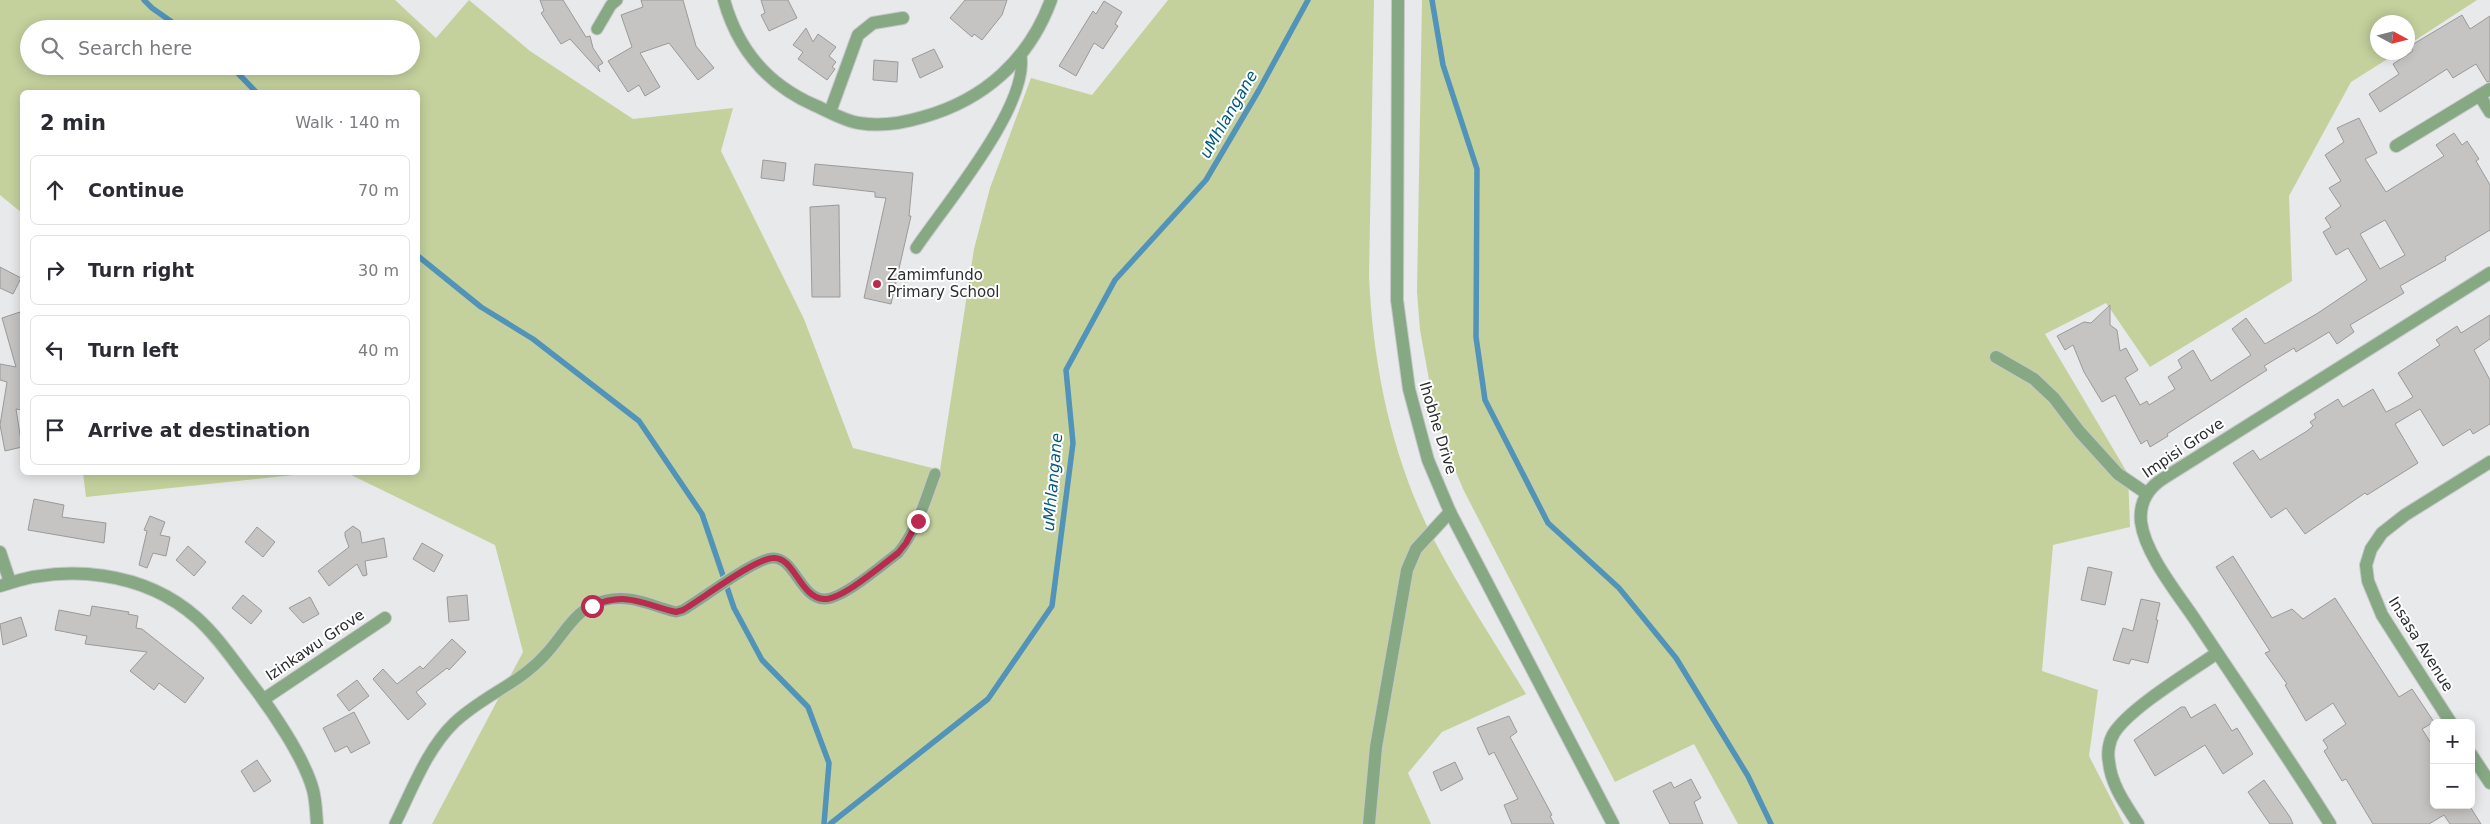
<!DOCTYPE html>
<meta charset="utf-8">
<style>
:root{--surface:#fff;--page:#f7f7f7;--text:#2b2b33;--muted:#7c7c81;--line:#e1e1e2}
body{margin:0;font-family:"DejaVu Sans",sans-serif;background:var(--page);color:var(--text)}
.controls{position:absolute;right:15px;bottom:15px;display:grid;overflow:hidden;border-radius:8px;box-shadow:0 2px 12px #0003}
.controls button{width:45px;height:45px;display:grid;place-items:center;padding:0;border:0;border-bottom:1px solid var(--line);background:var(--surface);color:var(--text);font:25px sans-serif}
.compass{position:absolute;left:2370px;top:15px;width:45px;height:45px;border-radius:50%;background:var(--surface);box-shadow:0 2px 12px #0003;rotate:97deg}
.stop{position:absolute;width:15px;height:15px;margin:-11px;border:4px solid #bb2b50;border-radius:50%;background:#fff}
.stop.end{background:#bb2b50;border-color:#fff;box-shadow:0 1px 5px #0008}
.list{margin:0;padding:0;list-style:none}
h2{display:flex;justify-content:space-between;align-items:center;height:65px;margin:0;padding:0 20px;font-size:21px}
h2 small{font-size:16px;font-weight:400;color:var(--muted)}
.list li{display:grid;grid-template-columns:32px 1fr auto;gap:15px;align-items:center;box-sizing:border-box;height:70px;margin:0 10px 10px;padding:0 10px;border:1px solid var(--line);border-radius:8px}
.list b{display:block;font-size:19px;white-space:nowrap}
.list em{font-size:16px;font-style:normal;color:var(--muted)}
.icon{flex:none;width:28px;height:28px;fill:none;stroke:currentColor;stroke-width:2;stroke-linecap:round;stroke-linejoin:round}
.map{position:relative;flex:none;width:2490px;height:824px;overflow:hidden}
.search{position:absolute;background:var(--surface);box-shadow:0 2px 12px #0003;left:20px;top:20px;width:400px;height:55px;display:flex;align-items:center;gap:12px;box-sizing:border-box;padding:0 18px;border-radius:28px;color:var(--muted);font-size:19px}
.panel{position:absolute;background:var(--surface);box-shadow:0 2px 12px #0003;left:20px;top:90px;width:400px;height:385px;border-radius:8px}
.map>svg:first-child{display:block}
.green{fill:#c4d19d;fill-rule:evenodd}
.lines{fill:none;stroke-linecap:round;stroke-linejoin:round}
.stream{stroke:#5193b9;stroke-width:5.5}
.building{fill:#c6c4c2;stroke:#9c9a99;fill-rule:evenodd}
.service-casing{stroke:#c5c7c9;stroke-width:13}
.minor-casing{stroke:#c5c7c9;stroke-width:14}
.tertiary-casing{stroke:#c5c7c9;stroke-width:14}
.service{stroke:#86a983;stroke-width:11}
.minor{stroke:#86a983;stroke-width:12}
.tertiary{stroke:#86a983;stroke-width:12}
.route{stroke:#bb2b50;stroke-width:6}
.poi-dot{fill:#bb2b50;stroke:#fff;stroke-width:2}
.labels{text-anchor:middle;stroke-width:4;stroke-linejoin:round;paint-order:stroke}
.poi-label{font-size:15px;fill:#2c2d2e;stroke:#fff;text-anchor:start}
.street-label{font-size:15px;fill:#2c2d2e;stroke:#fff}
.water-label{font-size:16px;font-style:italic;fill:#00597f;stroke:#fff}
</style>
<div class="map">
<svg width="2490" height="824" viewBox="0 0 2490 824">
<rect width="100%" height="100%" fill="#e7e9eb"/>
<g class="green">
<path d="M 0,0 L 395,0 L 436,38 L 469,0 L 530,51 L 633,119 L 733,108 L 721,151 L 804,319 L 853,448 L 940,470 L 974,249 L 990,188 L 1031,78 L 1092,95 L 1168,0 L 1374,0 L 1369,276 C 1373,367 1392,459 1434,540 C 1462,593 1495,643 1526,694 L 1442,732 L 1408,773 L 1431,824 L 432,824 L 523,652 L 495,545 L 347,473 L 418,472 L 418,92 L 22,92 L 22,213 L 0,195 ZM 29,29 L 411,29 L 411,66 L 29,66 Z"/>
<path d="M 1422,0 L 2477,0 L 2408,45 L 2408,22 L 2378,22 L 2378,52 L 2397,53 L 2351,82 L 2289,196 L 2292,281 L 2150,367 L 2106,303 L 2045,334 L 2128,474 L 2130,527 L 2053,545 L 2042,671 L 2098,690 L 2089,756 L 2124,824 L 1738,824 L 1694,744 L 1615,782 L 1464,491 L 1452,463 L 1434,407 L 1420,330 L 1417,292 Z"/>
<path d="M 83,473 L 83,472 L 313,473 L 86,497 Z"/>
</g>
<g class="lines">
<g class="stream">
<path d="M 144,0 L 152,8 L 182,29"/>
<path d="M 1432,0 L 1443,65 L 1477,169 L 1476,337 L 1485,400 L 1548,523 L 1619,588 L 1676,658 L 1748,776 L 1771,824"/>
<path d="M 231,66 L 256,92"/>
<path d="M 418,256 L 481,307 L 533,339 L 639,421 L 702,514 L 734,608 L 762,660 L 808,707 L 829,763 L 824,824"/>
<path d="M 830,824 L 988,699 L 1052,606 L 1073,443 L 1066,370 L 1115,280 L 1206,180 L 1259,90 L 1308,0"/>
</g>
</g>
<g class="building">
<path d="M 540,0 L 563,0 L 586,37 L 590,36 L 593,48 L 603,63 L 598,66 L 600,72 L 570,39 L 561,44 L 541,13 L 544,11 Z"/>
<path d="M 641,0 L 683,0 L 696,46 L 714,68 L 698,80 L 669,43 L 640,53 L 660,87 L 645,96 L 639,85 L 628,92 L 608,61 L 632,47 L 621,15 L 643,7 Z"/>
<path d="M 761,0 L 788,0 L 797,18 L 769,31 L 761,15 L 765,13 Z"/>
<path d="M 965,0 L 1007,0 L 1002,15 L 982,40 L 974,34 L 972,37 L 950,18 Z"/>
<path d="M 1104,1 L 1122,12 L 1115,24 L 1118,26 L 1103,49 L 1094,43 L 1076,76 L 1059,66 L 1093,11 L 1096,14 Z"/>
<path d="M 2462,15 L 2470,29 L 2490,16 L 2490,81 L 2487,82 L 2476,64 L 2453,78 L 2447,69 L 2380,112 L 2369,94 L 2399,74 L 2393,64 L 2413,51 L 2410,46 Z"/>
<path d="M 806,28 L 813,42 L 818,34 L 836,47 L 829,56 L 836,62 L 832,67 L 835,69 L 827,80 L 798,59 L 803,52 L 793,45 Z"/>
<path d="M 934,49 L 943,67 L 920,78 L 912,59 Z"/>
<path d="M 874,60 L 898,62 L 897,82 L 873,80 Z"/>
<path d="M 2359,118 L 2377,153 L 2365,159 L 2386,192 L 2444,156 L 2436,145 L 2454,133 L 2462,145 L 2467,141 L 2479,159 L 2476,161 L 2490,185 L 2490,230 L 2445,257 L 2446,260 L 2400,286 L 2404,293 L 2350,325 L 2354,332 L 2337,344 L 2329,332 L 2296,352 L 2294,348 L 2264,366 L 2267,370 L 2167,434 L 2168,436 L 2150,447 L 2147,440 L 2141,444 L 2115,395 L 2102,402 L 2084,372 L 2073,345 L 2065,350 L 2057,336 L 2084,322 L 2091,323 L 2110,305 L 2110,325 L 2117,330 L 2120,351 L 2126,348 L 2138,370 L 2125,378 L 2140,405 L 2147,401 L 2149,405 L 2175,389 L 2168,377 L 2182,368 L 2178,360 L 2193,350 L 2211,381 L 2251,355 L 2232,329 L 2246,318 L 2265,344 L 2318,313 L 2367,280 L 2348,248 L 2336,255 L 2323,232 L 2331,227 L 2325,218 L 2341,206 L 2329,188 L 2341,181 L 2325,155 L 2344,142 L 2337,128 ZM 2385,220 L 2405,255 L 2380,269 L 2360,234 Z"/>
<path d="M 763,160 L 786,163 L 784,181 L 761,178 Z"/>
<path d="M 815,164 L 913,173 L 909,216 L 911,216 L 891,304 L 864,298 L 886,198 L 875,197 L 875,192 L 813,185 Z"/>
<path d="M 839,205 L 840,297 L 812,297 L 810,207 Z"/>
<path d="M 0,267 L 21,278 L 13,294 L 0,288 Z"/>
<path d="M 20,312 L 22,321 L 22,410 L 16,409 L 22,447 L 5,451 L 0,425 L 7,382 L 0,380 L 0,364 L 16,367 L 2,318 Z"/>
<path d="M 2490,315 L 2490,339 L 2474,350 L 2490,380 L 2490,424 L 2473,434 L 2470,429 L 2443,446 L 2420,409 L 2395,424 L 2418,463 L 2367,495 L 2365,493 L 2305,534 L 2286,508 L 2271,518 L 2233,463 L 2253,450 L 2260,460 L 2307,431 L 2313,426 L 2310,422 L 2316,418 L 2314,414 L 2338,399 L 2343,407 L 2373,389 L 2386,412 L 2400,405 L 2413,397 L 2398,373 L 2440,345 L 2436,340 L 2457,326 L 2461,333 Z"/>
<path d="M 34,499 L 64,505 L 62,517 L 106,523 L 104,543 L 28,530 Z"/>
<path d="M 150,516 L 165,522 L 160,535 L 170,537 L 166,556 L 153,553 L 147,568 L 139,565 L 147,531 L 144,530 Z"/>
<path d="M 353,526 L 360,531 L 362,543 L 384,538 L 387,557 L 365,561 L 367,575 L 363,576 L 357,564 L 329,586 L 318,571 L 349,547 L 345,536 L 345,532 Z"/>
<path d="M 257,527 L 275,542 L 263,557 L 245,542 Z"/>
<path d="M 422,543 L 443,555 L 434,572 L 413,559 Z"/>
<path d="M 188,546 L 206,562 L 194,576 L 176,560 Z"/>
<path d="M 2233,556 L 2272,618 L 2292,609 L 2303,619 L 2335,598 L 2399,697 L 2412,689 L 2434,722 L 2422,729 L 2434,748 L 2434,805 L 2469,805 L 2481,824 L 2450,824 L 2444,815 L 2429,824 L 2373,824 L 2346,779 L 2342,781 L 2324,751 L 2328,748 L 2323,740 L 2346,724 L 2333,703 L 2306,721 L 2285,685 L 2287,684 L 2265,653 L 2270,651 L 2216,567 Z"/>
<path d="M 2088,567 L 2112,572 L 2105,605 L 2081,600 Z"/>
<path d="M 243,595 L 262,611 L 251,624 L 232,608 Z"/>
<path d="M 467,595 L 469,620 L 449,622 L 447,597 Z"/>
<path d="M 310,597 L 319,614 L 303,623 L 289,608 Z"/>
<path d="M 2141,599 L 2160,603 L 2156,620 L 2158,620 L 2148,663 L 2131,659 L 2129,664 L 2113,660 L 2123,628 L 2133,631 Z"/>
<path d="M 92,606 L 129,612 L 128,614 L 138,616 L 136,628 L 142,629 L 204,678 L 185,703 L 159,683 L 154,690 L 130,671 L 147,652 L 85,644 L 87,636 L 55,630 L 59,610 L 90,616 Z"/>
<path d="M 21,617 L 27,636 L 3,645 L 0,624 Z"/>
<path d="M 452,639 L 466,652 L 449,670 L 447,668 L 416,692 L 426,704 L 408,720 L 373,679 L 383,669 L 397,684 L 420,666 L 423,669 Z"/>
<path d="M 357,680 L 369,696 L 349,711 L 337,695 Z"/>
<path d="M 2215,704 L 2232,731 L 2237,728 L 2253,754 L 2223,774 L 2205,745 L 2155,776 L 2134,740 L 2181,707 L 2185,707 L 2191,718 Z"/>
<path d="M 354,712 L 370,743 L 351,753 L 347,746 L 335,752 L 323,728 Z"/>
<path d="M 1509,716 L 1517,732 L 1510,737 L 1552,815 L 1550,816 L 1554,824 L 1512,824 L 1504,805 L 1518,799 L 1494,752 L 1489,755 L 1477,728 Z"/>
<path d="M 257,760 L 271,781 L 254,792 L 241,771 Z"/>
<path d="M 1455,762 L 1463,779 L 1441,791 L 1433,772 Z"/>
<path d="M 1691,779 L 1701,798 L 1694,802 L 1703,824 L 1670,824 L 1653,791 L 1671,782 L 1674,788 Z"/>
<path d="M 2264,780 L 2290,817 L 2293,824 L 2270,824 L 2248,792 Z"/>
</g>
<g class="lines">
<g class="service-casing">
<g id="service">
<path d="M 597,29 L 611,5 L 617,0"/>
<path d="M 916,248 C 945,205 1029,106 1021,56"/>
<path d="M 395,824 C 412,790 427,749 454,723 C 481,697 518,684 543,657 C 565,635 573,608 606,600 C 631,594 652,606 676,612 L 683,610 C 702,599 754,559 772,558 C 794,556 800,598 824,599 C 842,600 883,564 898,553 C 917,530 925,501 935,474"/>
</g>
</g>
<g class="minor-casing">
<g id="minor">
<path d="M 724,0 C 738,50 767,84 814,105 C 828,111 844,121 859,123 C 881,127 903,123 923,117 C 984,100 1029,60 1051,0"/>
<path d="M 2480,96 L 2490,112"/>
<path d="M 830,112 L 858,35 L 873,23 L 903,18"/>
<path d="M 2396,146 L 2490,89"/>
<path d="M 1996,357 L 2034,379 L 2054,398 L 2079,431 L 2118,474 L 2146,493"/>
<path d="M 0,552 L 10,582"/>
<path d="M 0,586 C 65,563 144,571 197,618 C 218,637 233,660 250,682 C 271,709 304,757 313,790 C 316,801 316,813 317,824"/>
<path d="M 264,699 L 385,618"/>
<path d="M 2451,723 L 2382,615 L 2368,581 L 2366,565 L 2371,549 L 2382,533 L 2405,515 L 2490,462"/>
<path d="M 2471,754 L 2490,783"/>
<path d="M 1369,824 L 1376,747 L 1407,570 L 1416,549 L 1450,512"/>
<path d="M 2138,824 C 2126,805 2111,785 2109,762 C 2107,753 2109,741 2114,733 C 2131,707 2190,672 2217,653"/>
<path d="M 2330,824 C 2287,755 2241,689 2196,621 C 2178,594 2145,554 2141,522 C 2139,502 2148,488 2164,478 L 2490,273"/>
</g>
</g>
<g class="tertiary-casing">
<path id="tertiary" d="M 1398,0 L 1397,300 L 1409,389 L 1428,460 L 1450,512 L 1613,824"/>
</g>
<use href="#service" class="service"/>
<use href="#minor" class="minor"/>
<use href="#tertiary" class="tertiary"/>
</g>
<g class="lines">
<path class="route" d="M 592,606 C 627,591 642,604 676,612 L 683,610 C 702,599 754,559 773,558 C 794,556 800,598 824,599 C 842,600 883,564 898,553 L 906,543 L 918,521"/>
</g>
<circle class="poi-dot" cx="877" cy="284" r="5"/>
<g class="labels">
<g class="poi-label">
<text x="887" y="280">Zamimfundo<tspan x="887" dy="17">Primary School</tspan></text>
</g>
<g class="street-label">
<text transform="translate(1438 428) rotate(73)" y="5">Ihobhe Drive</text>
<text transform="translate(2183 448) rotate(-34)" y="5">Impisi Grove</text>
<text transform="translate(2421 644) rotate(58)" y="5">Insasa Avenue</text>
<text transform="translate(315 645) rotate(-34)" y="5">Izinkawu Grove</text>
</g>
<g class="water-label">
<text transform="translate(1228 114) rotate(-60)" y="6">uMhlangane</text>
<text transform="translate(1052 482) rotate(-85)" y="6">uMhlangane</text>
</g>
</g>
</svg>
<div class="controls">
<button>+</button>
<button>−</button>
</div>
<svg class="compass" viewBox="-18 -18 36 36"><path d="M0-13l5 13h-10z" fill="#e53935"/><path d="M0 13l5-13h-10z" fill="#7c7c81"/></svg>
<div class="stop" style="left:592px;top:606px"></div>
<div class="stop end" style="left:918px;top:521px"></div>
<div class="search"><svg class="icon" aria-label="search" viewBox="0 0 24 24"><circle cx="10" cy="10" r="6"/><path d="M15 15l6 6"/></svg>Search here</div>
<section class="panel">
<h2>2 min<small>Walk · 140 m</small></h2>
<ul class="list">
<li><svg class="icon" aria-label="ahead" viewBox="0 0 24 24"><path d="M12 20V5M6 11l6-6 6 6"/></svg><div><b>Continue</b></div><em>70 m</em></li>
<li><svg class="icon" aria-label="right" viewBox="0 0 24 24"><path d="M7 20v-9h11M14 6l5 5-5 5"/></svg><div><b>Turn right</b></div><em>30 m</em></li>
<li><svg class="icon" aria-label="left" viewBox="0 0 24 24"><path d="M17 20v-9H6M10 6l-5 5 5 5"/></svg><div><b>Turn left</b></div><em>40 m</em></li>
<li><svg class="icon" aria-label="arrive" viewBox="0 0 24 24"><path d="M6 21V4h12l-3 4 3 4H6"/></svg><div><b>Arrive at destination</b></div></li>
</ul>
</section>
</div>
